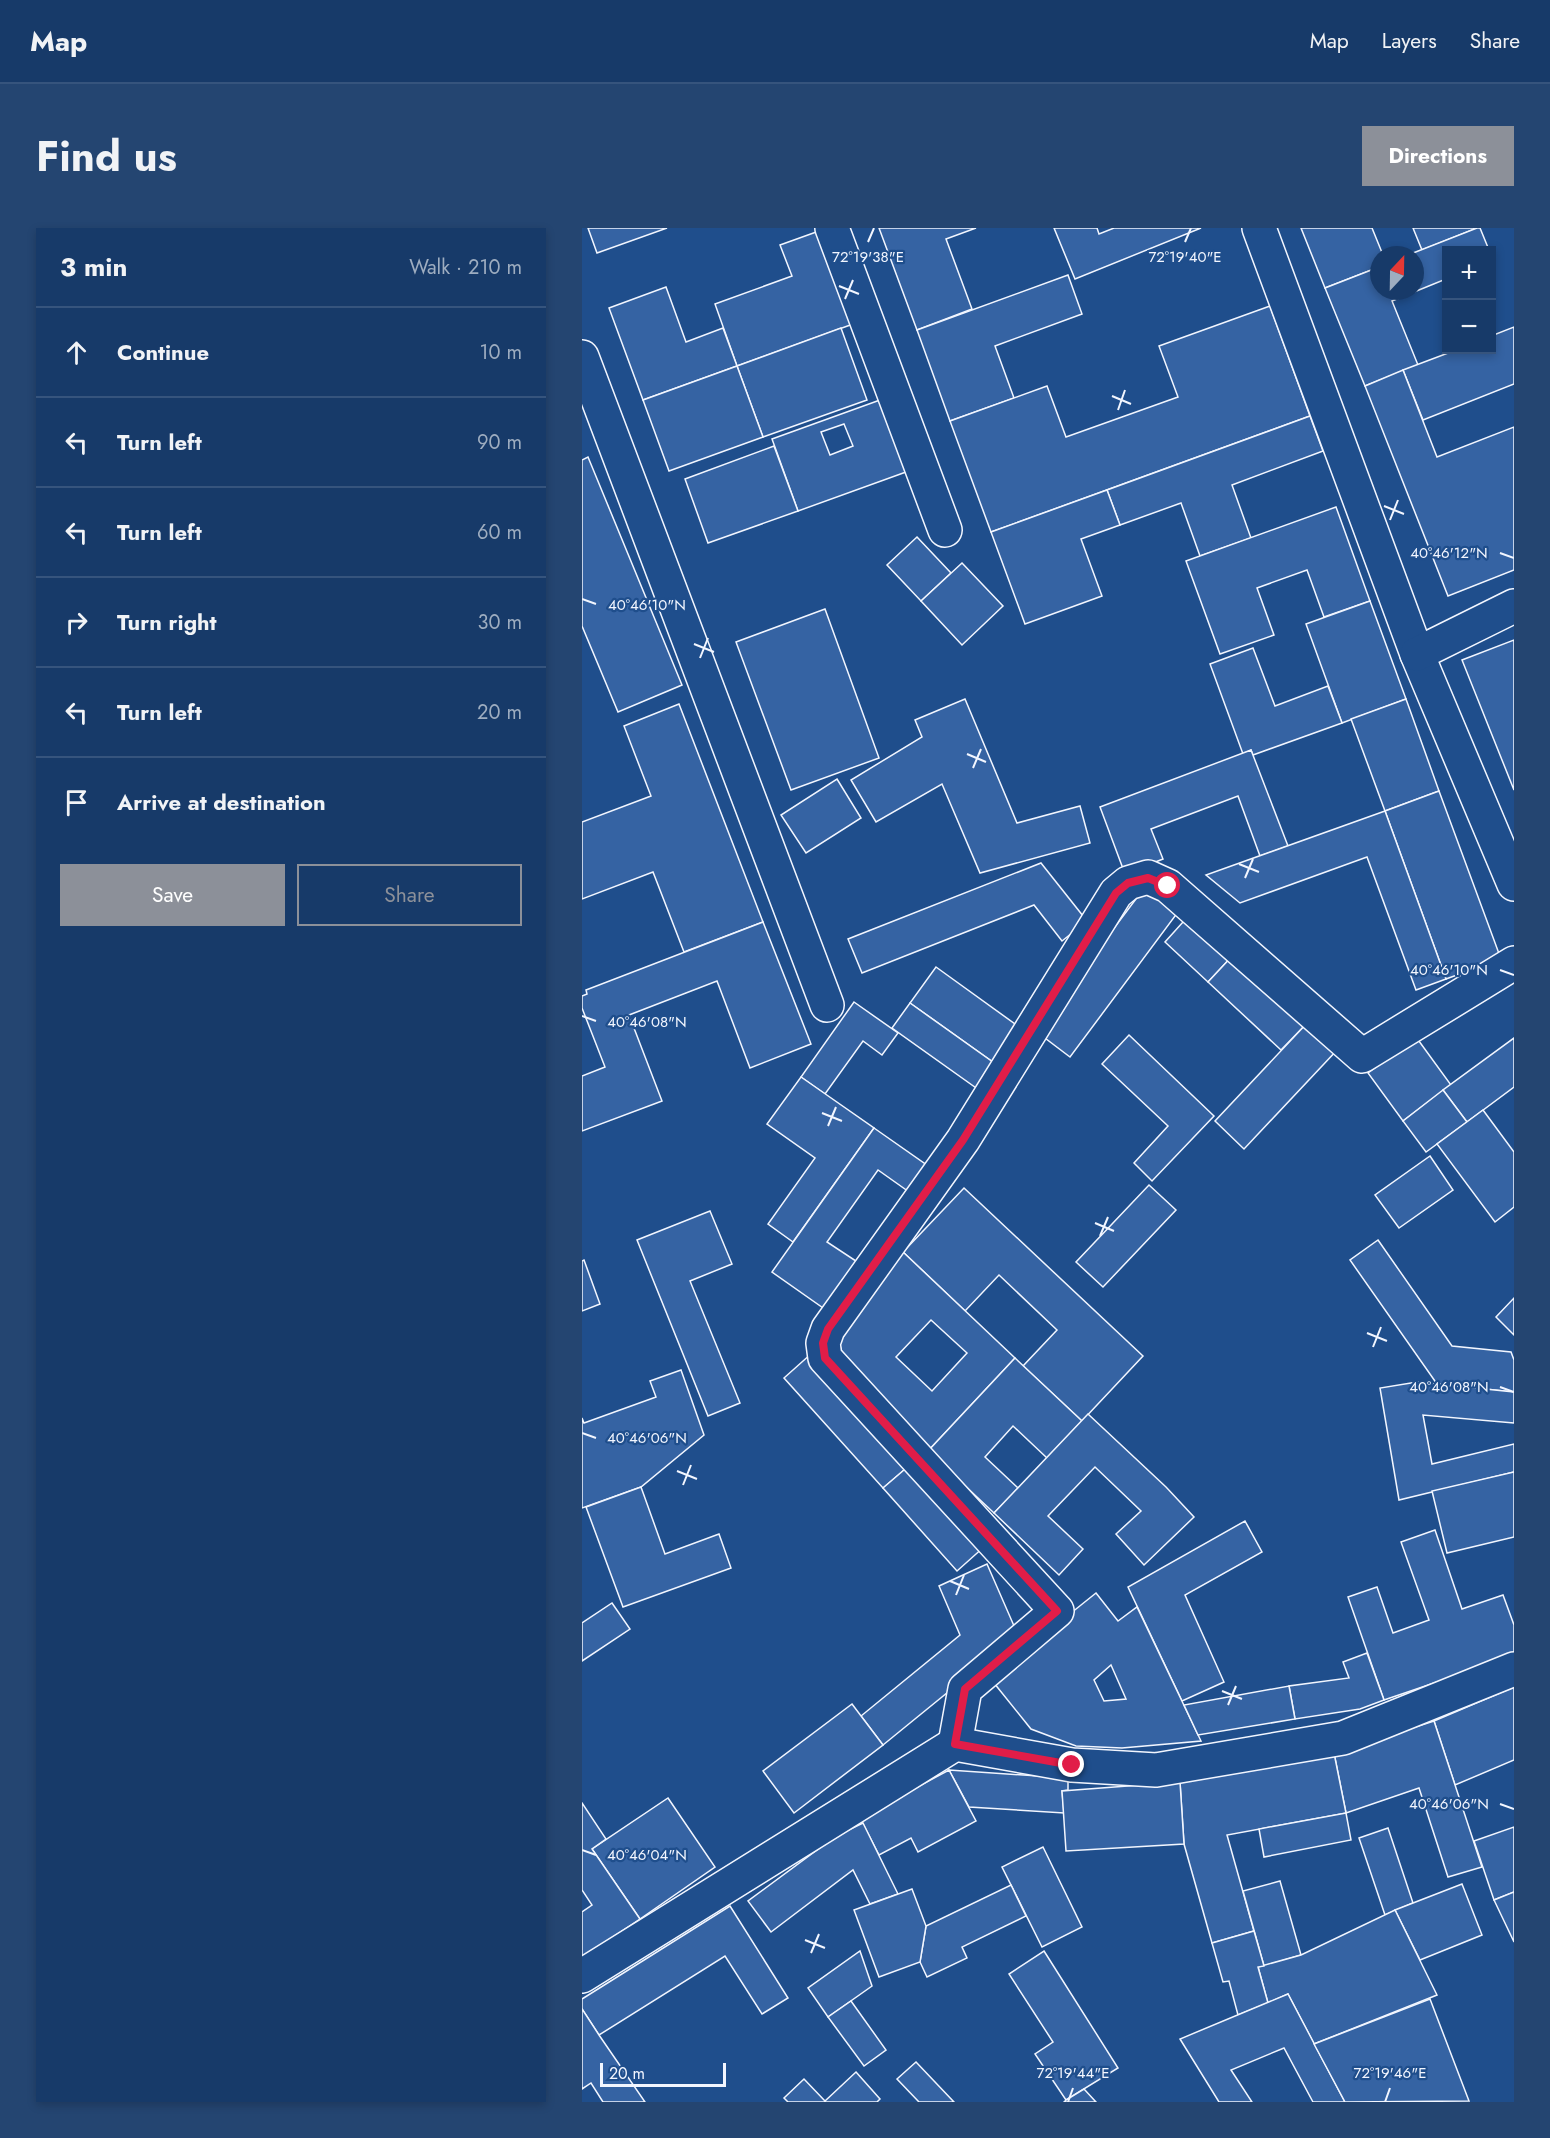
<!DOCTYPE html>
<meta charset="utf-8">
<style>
:root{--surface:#173a69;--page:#244571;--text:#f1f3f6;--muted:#9eadc0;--line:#36547d;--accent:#8c9099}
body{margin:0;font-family:Jost,sans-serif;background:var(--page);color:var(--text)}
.controls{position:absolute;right:18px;top:18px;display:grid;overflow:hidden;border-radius:0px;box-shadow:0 3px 9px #0003}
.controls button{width:54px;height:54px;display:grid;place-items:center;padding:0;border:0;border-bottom:2px solid var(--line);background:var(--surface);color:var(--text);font:30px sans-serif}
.compass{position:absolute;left:788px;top:18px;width:54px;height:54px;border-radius:50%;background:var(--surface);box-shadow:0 3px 9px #0003;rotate:22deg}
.scale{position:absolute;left:18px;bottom:15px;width:126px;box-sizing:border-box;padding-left:6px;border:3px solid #f2f6ff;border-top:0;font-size:16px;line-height:21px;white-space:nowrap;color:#f2f6ff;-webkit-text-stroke:4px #1f4e8c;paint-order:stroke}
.stop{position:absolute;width:18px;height:18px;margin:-14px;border:4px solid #e11d48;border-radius:50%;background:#fff}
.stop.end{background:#e11d48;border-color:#fff;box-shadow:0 2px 6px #0008}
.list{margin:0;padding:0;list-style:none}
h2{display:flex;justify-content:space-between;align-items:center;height:78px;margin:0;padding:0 24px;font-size:26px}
h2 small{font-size:20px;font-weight:400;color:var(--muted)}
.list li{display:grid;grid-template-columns:39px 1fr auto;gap:18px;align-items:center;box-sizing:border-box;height:90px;padding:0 24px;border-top:2px solid var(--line)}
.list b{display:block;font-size:22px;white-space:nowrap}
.list em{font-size:20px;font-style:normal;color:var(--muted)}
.actions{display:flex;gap:12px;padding:18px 24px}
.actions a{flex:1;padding:14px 0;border:2px solid var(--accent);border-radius:0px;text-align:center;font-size:21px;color:var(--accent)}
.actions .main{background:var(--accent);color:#fff}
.icon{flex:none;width:33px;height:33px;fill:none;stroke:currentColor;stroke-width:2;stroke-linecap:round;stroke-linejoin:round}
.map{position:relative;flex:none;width:932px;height:1874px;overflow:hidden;border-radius:0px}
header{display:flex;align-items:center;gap:36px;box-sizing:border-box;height:84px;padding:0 30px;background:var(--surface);border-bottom:2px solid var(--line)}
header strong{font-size:28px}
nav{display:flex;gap:33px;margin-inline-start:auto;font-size:21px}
.intro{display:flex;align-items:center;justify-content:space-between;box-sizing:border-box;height:144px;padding:0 36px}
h1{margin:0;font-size:42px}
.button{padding:15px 27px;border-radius:0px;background:var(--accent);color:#fff;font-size:21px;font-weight:700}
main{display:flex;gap:36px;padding:0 36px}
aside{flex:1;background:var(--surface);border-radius:0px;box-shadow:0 3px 9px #0003}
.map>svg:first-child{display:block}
.building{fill:#3563a3;stroke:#f2f6ff;stroke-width:1.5;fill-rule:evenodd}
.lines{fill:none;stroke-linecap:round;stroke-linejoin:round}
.street-casing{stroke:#f2f6ff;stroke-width:36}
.street{stroke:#1f4e8c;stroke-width:33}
.route{stroke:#e11d48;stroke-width:8}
.ticks{fill:none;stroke:#f2f6ff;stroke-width:2}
.ticks-label{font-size:15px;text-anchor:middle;fill:#f2f6ff;stroke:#1f4e8c;stroke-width:4.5;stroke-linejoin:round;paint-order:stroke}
</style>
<header>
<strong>Map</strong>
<nav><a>Map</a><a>Layers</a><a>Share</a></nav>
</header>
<div class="intro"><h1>Find us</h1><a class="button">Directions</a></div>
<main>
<aside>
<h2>3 min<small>Walk · 210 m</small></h2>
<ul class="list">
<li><svg class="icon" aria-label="ahead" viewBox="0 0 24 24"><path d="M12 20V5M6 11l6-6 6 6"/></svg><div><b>Continue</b></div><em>10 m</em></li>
<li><svg class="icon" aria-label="left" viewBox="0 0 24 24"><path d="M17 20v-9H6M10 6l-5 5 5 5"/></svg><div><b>Turn left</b></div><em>90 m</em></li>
<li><svg class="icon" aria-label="left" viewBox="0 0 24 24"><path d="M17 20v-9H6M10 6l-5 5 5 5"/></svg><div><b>Turn left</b></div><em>60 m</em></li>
<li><svg class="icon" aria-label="right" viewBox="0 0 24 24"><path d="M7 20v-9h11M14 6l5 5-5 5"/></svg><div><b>Turn right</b></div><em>30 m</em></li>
<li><svg class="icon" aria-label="left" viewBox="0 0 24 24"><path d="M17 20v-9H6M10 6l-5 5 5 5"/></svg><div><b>Turn left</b></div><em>20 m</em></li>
<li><svg class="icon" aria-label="arrive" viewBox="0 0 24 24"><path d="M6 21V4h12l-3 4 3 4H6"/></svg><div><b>Arrive at destination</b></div></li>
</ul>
<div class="actions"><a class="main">Save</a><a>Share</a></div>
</aside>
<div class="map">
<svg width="932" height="1874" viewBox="0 0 932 1874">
<rect width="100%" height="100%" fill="#1f4e8c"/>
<g class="building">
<path d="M 6,0 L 85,0 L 15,25 Z"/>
<path d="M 297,0 L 394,0 L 364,11 L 390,81 L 335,102 Z"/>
<path d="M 472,0 L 515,0 L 517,6 L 532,0 L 619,0 L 493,51 Z"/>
<path d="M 719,0 L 790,0 L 801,27 L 797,27 L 797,39 L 743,60 Z"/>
<path d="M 831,0 L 895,0 L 840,22 Z"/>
<path d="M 895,0 L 898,0 L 907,22 L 864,22 L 864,51 L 810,73 L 836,137 L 783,158 L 743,60 L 797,39 L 797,63 L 833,63 L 833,27 L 826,27 Z"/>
<path d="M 237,3 L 271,96 L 155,138 L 133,76 L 210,48 L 198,17 Z"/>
<path d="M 486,47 L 500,86 L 413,118 L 432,170 L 368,193 L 335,102 Z"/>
<path d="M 84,59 L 104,114 L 141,100 L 155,138 L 61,172 L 27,80 Z"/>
<path d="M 688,78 L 728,188 L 409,304 L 368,193 L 465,158 L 484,209 L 596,169 L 577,118 Z"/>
<path d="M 932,99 L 932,156 L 841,192 L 821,142 L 874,122 L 909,122 L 909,108 Z"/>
<path d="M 259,100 L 285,172 L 181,209 L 155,138 Z"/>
<path d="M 155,138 L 181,209 L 87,243 L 61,172 Z"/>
<path d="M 821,142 L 855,229 L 932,199 L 932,342 L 866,368 L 783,158 Z"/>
<path d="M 298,172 L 324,244 L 216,283 L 190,211 ZM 262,196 L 271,218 L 248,227 L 239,204 Z"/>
<path d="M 728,188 L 741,223 L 650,257 L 669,310 L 618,328 L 599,275 L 538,297 L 525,262 Z"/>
<path d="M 192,218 L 216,283 L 126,315 L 103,251 Z"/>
<path d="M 6,229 L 100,457 L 36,484 L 0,398 L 0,232 Z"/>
<path d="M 525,262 L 538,297 L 499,311 L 520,368 L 443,396 L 409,304 Z"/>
<path d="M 754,279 L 788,373 L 742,389 L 725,342 L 675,360 L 692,407 L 638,426 L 604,333 Z"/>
<path d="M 335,309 L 369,345 L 339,373 L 305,337 Z"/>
<path d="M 380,335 L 421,378 L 380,417 L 339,373 Z"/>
<path d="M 788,373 L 824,471 L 760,495 L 724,396 Z"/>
<path d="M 243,381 L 297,530 L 209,562 L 154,414 Z"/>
<path d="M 932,412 L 932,562 L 880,432 Z"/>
<path d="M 671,420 L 693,478 L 746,458 L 760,495 L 671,527 L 669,522 L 661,526 L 628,436 Z"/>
<path d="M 383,471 L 435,595 L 498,578 L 508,615 L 398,645 L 360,556 L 294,594 L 269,552 L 340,509 L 333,492 Z"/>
<path d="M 824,471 L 857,563 L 803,583 L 769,491 Z"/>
<path d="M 97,476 L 181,694 L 102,724 L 71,644 L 0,671 L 0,594 L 69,568 L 42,498 Z"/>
<path d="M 669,522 L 706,618 L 678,628 L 656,568 L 569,601 L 581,631 L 543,646 L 518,579 Z"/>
<path d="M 255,551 L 279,590 L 224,625 L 199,587 Z"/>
<path d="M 857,563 L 919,731 L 864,751 L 803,583 Z"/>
<path d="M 803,583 L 864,751 L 834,762 L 785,629 L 658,675 L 624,647 Z"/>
<path d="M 459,635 L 505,693 L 480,713 L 452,677 L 280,745 L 266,711 Z"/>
<path d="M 569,651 L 602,676 L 488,829 L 459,807 L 471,781 Z"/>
<path d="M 610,684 L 653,725 L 626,754 L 583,714 Z"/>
<path d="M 181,694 L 229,816 L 168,840 L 135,753 L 47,787 L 80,873 L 0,903 L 0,848 L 23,839 L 0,780 L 0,768 L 5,766 L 4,762 Z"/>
<path d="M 653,725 L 727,793 L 699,822 L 626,754 Z"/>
<path d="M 354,739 L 440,801 L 415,837 L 328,775 Z"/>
<path d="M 272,774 L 316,805 L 300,827 L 281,813 L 243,866 L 219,849 Z"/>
<path d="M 328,775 L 415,837 L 397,862 L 310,800 Z"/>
<path d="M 727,793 L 756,821 L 662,921 L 633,893 Z"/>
<path d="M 547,807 L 632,888 L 570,953 L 552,935 L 586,898 L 520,836 Z"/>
<path d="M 834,809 L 869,857 L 821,893 L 786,845 Z"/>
<path d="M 932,810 L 932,859 L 885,894 L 861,862 Z"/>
<path d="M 219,849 L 292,900 L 211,1014 L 186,996 L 233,930 L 185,896 Z"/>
<path d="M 861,862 L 885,894 L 844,924 L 821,893 Z"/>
<path d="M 901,882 L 932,924 L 932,979 L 913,994 L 855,916 Z"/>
<path d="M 292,900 L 349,940 L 330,966 L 296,942 L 245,1014 L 277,1035 L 244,1082 L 190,1044 Z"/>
<path d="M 848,928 L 871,962 L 817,1000 L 793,967 Z"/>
<path d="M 567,957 L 594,982 L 521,1059 L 494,1034 Z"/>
<path d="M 382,960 L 561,1128 L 500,1193 L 441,1138 L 475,1102 L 417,1047 L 383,1083 L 321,1024 Z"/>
<path d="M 128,983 L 150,1036 L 108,1053 L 158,1175 L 126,1188 L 55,1012 Z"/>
<path d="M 796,1012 L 870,1118 L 929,1124 L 932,1132 L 932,1164 L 855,1156 L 768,1032 Z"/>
<path d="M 321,1024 L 433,1130 L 346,1223 L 261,1128 L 258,1118 L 259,1103 ZM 349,1092 L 385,1125 L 350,1163 L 314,1129 Z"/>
<path d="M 2,1032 L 18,1076 L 0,1083 L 0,1033 Z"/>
<path d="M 932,1070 L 932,1107 L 914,1089 Z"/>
<path d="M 230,1125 L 329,1236 L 301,1260 L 202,1150 Z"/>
<path d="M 433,1130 L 500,1193 L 465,1230 L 431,1198 L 403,1229 L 436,1260 L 412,1285 L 346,1223 Z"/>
<path d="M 99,1142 L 122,1207 L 59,1259 L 0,1280 L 0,1190 L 2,1195 L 74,1169 L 68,1153 Z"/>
<path d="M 835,1154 L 932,1164 L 932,1195 L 841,1187 L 850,1236 L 932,1216 L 932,1244 L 817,1272 L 798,1160 Z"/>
<path d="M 506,1186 L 584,1259 L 612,1289 L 562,1337 L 534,1306 L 559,1283 L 513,1239 L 466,1288 L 501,1321 L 477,1347 L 412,1285 Z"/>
<path d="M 329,1236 L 403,1318 L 375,1343 L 301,1260 Z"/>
<path d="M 932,1244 L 932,1309 L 865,1325 L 850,1263 Z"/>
<path d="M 59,1259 L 83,1326 L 137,1306 L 149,1340 L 41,1379 L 4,1279 Z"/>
<path d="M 663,1293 L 680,1324 L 603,1367 L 642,1454 L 600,1473 L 546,1359 Z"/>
<path d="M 853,1302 L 880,1381 L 921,1367 L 932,1397 L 932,1428 L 802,1472 L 766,1369 L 795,1359 L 811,1405 L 847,1392 L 819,1314 Z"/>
<path d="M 405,1336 L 436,1407 L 301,1517 L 279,1488 L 378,1407 L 357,1358 Z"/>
<path d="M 514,1365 L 536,1393 L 555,1379 L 619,1513 L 540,1520 L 494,1518 L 449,1501 L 408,1450 ZM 529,1437 L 544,1471 L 522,1473 L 512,1452 Z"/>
<path d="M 30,1375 L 48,1401 L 0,1433 L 0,1395 Z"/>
<path d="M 785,1425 L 802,1472 L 778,1481 L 713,1491 L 707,1458 L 767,1450 L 761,1434 Z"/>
<path d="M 707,1458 L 713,1491 L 616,1507 L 602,1477 Z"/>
<path d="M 932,1459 L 932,1532 L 873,1557 L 852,1493 Z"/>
<path d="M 270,1476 L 301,1517 L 212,1585 L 181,1543 Z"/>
<path d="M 852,1493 L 900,1639 L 866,1649 L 837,1560 L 764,1585 L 752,1525 Z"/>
<path d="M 752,1525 L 764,1585 L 645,1607 L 672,1703 L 630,1715 L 602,1616 L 598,1554 Z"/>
<path d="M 367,1542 L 486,1550 L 486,1562 L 480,1563 L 482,1585 L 387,1579 Z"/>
<path d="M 367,1542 L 394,1593 L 336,1624 L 329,1610 L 297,1627 L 278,1590 Z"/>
<path d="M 598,1554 L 602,1616 L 484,1623 L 480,1563 Z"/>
<path d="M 86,1570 L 133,1639 L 58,1691 L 10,1621 Z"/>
<path d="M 0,1575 L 24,1611 L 10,1621 L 58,1691 L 0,1730 L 0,1684 L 10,1677 L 0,1662 Z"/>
<path d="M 764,1585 L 769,1612 L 682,1629 L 677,1601 Z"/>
<path d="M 281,1595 L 316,1666 L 288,1676 L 271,1642 L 189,1704 L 166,1673 L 254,1608 Z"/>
<path d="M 932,1599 L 932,1664 L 912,1672 L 892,1613 Z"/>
<path d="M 806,1600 L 831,1675 L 803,1687 L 777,1610 Z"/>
<path d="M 461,1619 L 500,1699 L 460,1719 L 420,1639 Z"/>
<path d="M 698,1653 L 719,1727 L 682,1738 L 661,1663 Z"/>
<path d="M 880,1656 L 900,1707 L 838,1732 L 813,1682 Z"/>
<path d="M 429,1657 L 444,1688 L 380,1719 L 385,1730 L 345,1749 L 338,1734 L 344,1698 Z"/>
<path d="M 330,1661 L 344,1698 L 338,1734 L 297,1749 L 272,1682 Z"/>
<path d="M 932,1664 L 932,1714 L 912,1672 Z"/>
<path d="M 148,1678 L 206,1770 L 180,1786 L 143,1728 L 17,1807 L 0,1781 L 0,1771 Z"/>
<path d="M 813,1682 L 855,1767 L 732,1816 L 706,1766 L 686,1775 L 676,1739 L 719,1727 Z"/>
<path d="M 672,1703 L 682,1738 L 676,1739 L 686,1775 L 656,1787 L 647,1753 L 641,1754 L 630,1715 Z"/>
<path d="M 278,1723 L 290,1758 L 246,1789 L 226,1760 Z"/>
<path d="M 462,1723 L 536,1840 L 484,1872 L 453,1826 L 471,1814 L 427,1746 Z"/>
<path d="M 706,1766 L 763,1874 L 731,1874 L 702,1820 L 649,1842 L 670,1874 L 637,1874 L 598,1811 Z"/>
<path d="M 848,1771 L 887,1873 L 763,1874 L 732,1816 Z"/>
<path d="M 269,1773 L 304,1822 L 282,1838 L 246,1789 Z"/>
<path d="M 0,1781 L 17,1807 L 63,1874 L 21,1874 L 9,1855 L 0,1861 Z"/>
<path d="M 334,1834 L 372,1874 L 337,1874 L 315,1851 Z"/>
<path d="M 274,1844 L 298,1871 L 295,1874 L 206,1874 L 202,1870 L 222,1851 L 243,1873 Z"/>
<path d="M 502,1861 L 514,1874 L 482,1874 L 484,1872 Z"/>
</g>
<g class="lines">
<g class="street-casing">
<g id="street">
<path d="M 250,0 L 363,302"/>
<path d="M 677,0 L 835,426 L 932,656"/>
<path d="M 0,129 L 245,777"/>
<path d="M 835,426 L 932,378"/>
<path d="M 373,1516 L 383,1461 L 475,1383 L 243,1130 L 241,1115 L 246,1101 L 381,912 L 534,665 L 546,655 L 566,649 L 586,658 L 780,828 L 932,735"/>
<path d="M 0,1748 L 373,1516 L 490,1537 L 574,1542 L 761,1510 L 932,1441"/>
</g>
</g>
<use href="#street" class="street"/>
</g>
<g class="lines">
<path class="route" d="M 490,1537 L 373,1516 L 383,1461 L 475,1383 L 243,1130 L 241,1115 L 246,1101 L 381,912 L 534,665 L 546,655 L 566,650 L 586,658"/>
</g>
<path class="ticks" d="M 286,14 L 292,0M 603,14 L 609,0M 257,58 L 277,66M 263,71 L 271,52M 530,168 L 549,176M 536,182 L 543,162M 802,278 L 822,286M 808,292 L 816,272M 918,325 L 932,330M 0,371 L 14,376M 112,416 L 132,424M 118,430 L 126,410M 385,526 L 404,534M 391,540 L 399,521M 657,636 L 677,644M 663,650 L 671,631M 918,742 L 932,747M 0,788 L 14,793M 240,885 L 260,893M 246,898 L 254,879M 513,995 L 532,1003M 518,1008 L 526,989M 785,1105 L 805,1113M 791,1119 L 799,1099M 918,1159 L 932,1164M 0,1205 L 14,1210M 95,1243 L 115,1251M 101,1257 L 109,1237M 368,1353 L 387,1361M 374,1367 L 382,1347M 640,1463 L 660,1471M 646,1477 L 654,1458M 918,1576 L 932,1581M 0,1622 L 14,1627M 223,1712 L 243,1720M 229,1725 L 237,1706M 486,1874 L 491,1860M 803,1874 L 808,1860"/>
<g class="ticks-label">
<text x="286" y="34">72°19'38"E</text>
<text x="603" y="34">72°19'40"E</text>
<text x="867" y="330">40°46'12"N</text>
<text x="65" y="382">40°46'10"N</text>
<text x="867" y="747">40°46'10"N</text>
<text x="65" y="799">40°46'08"N</text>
<text x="867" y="1164">40°46'08"N</text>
<text x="65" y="1215">40°46'06"N</text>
<text x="867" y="1581">40°46'06"N</text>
<text x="65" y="1632">40°46'04"N</text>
<text x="491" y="1850">72°19'44"E</text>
<text x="808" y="1850">72°19'46"E</text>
</g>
</svg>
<div class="controls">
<button>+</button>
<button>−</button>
</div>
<svg class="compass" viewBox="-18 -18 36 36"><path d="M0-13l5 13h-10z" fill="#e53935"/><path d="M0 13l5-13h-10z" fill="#9eadc0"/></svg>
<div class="scale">20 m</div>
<div class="stop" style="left:586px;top:658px"></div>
<div class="stop end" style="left:490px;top:1537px"></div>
</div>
</main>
